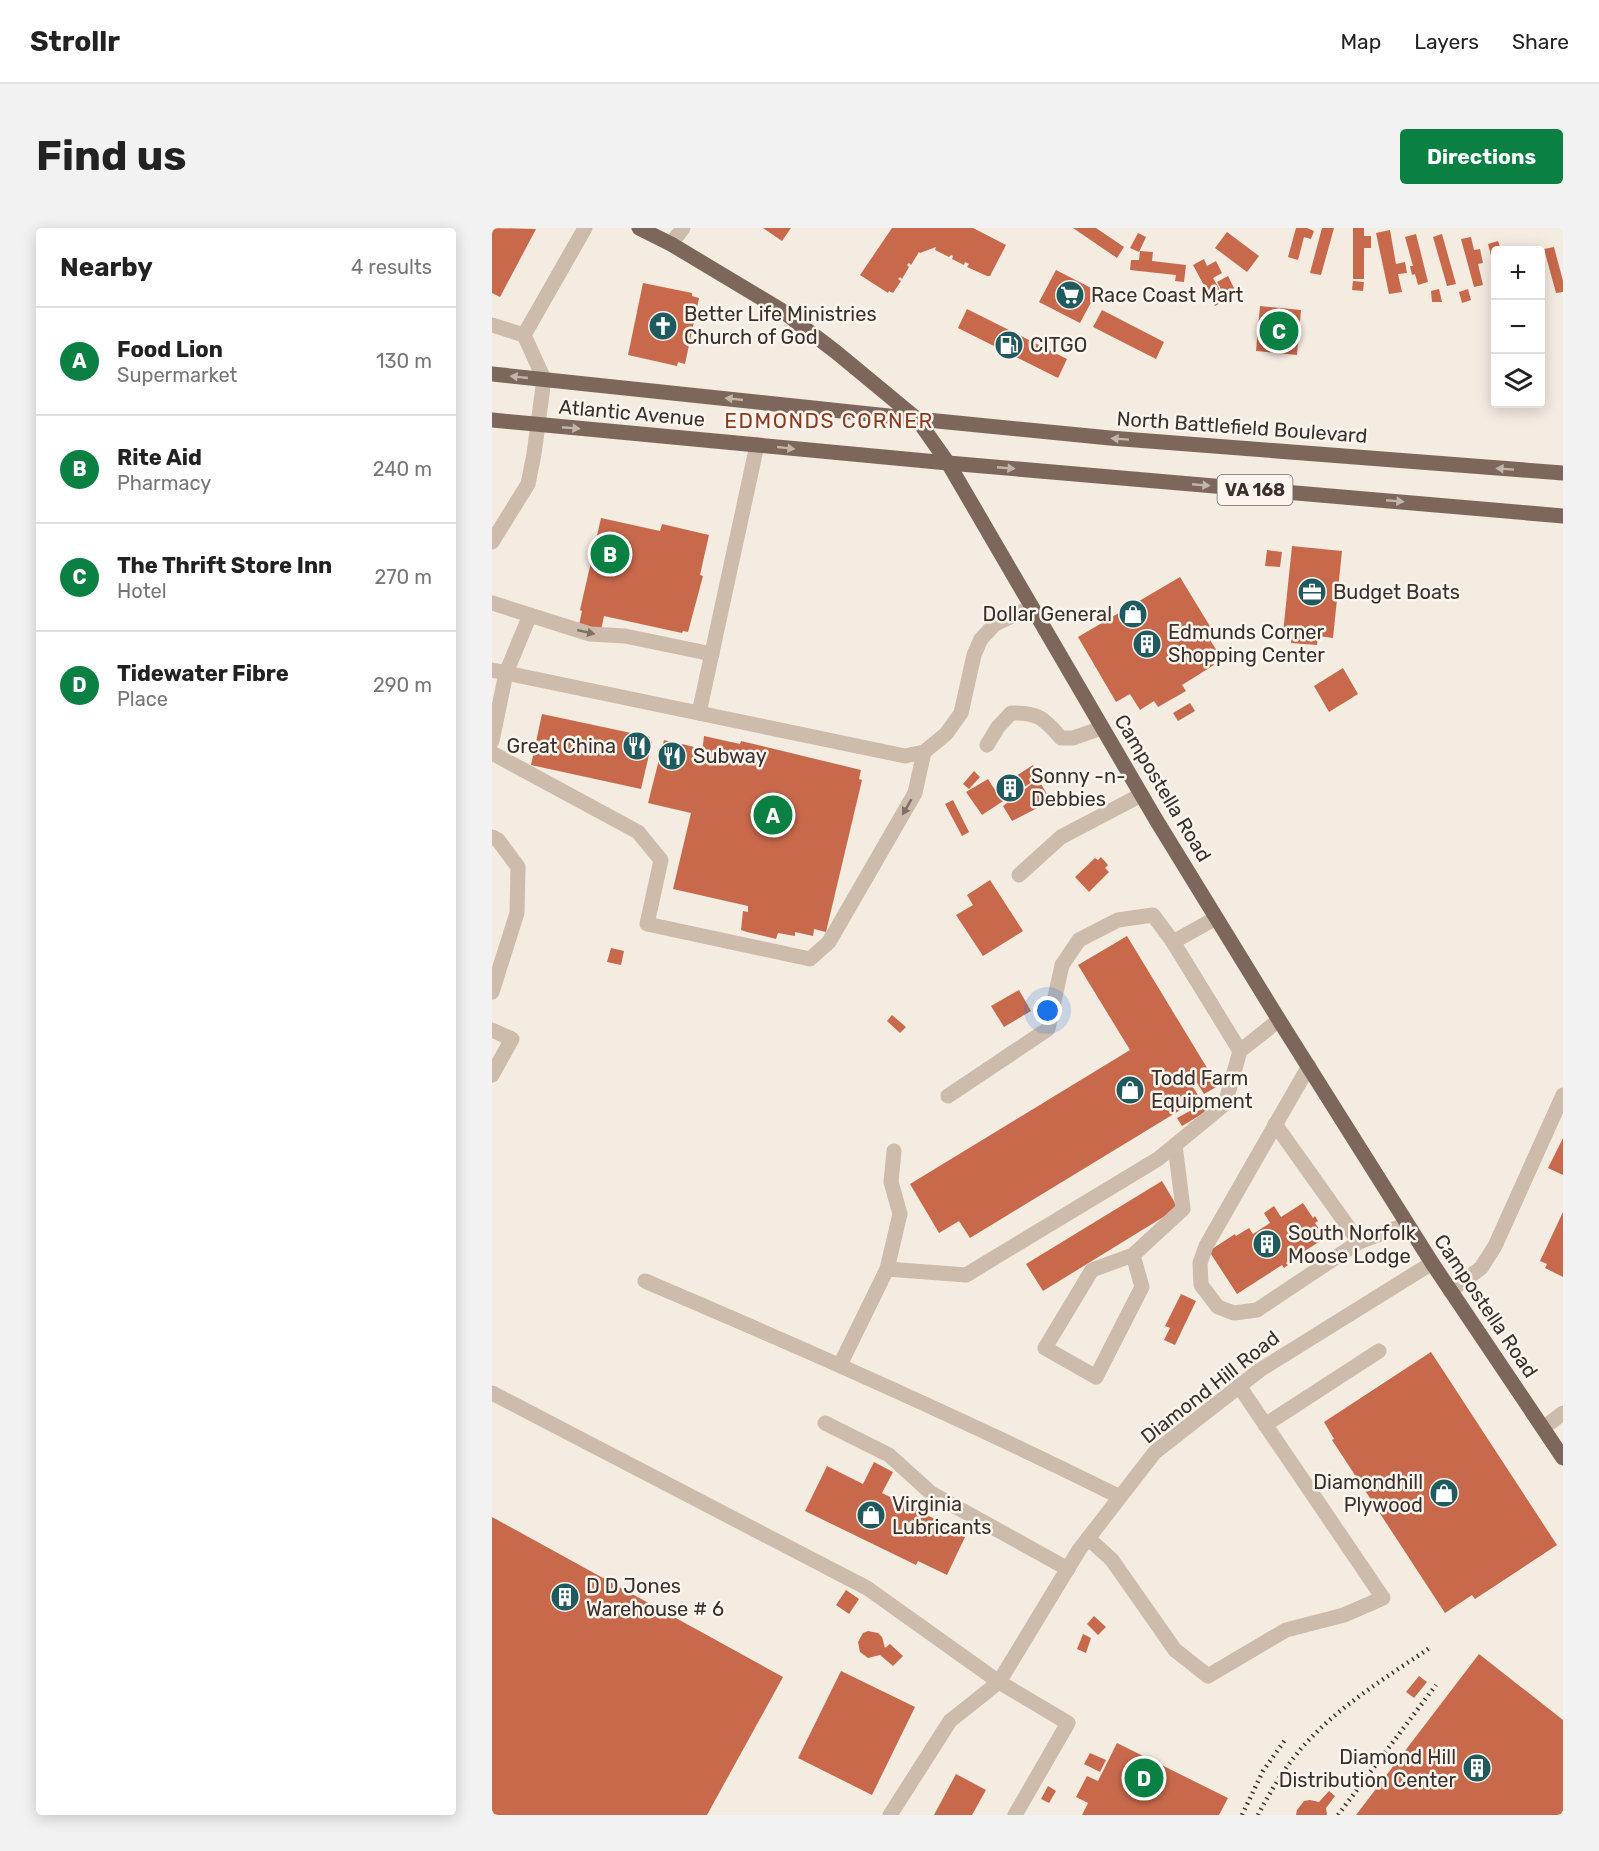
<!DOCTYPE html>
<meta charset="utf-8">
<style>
:root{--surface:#fff;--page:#f2f2f2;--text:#222;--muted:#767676;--line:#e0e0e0;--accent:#0b8043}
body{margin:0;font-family:Rubik,sans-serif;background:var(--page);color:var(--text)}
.controls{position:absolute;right:18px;top:18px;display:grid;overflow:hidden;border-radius:6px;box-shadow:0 3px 15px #0003}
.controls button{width:54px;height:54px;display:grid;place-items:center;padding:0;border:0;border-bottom:2px solid var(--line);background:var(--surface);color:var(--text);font:30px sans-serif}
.you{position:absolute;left:556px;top:783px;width:21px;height:21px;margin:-15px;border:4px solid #fff;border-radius:50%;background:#1a73e8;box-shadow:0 0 0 9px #1a73e833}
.badge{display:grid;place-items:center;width:39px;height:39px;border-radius:50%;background:var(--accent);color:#fff;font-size:20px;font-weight:700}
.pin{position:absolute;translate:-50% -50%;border:3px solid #fff;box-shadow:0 2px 6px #0006}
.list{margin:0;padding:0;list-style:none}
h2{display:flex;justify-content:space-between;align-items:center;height:78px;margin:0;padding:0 24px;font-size:26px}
h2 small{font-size:20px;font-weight:400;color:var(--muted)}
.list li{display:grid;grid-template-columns:39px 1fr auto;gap:18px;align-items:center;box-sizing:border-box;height:108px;padding:0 24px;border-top:2px solid var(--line)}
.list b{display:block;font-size:22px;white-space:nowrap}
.list p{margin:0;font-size:20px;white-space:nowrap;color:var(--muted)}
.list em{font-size:20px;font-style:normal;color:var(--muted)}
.icon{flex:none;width:33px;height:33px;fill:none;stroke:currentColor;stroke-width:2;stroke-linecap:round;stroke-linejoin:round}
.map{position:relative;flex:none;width:1071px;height:1587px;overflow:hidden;border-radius:6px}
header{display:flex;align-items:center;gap:36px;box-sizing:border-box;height:84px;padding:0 30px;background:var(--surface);border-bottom:2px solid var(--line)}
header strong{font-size:28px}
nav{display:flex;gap:33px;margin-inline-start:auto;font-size:21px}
.intro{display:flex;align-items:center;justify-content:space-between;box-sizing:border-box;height:144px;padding:0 36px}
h1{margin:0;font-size:42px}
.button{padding:15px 27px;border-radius:6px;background:var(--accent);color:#fff;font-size:21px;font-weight:700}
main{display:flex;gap:36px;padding:0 36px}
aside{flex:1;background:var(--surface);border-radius:6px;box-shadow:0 3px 15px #0003}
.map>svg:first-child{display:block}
.building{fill:#c8694b}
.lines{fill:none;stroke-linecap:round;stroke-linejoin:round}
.minor{stroke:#cdbbac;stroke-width:15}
.major{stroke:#7d675c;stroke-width:15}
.rail{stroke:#3b302b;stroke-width:4.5;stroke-dasharray:1.5 4.5;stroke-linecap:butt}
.oneway{fill:#c2b5ac}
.oneway2{fill:#7d6f65}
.labels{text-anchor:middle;stroke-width:5;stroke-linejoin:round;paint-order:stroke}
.shield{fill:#fbf5ee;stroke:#756b66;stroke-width:1.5}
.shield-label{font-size:18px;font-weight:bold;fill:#3b302b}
.poi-label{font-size:20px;fill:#3b302b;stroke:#fbf5ee;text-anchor:start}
.street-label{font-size:20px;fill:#3b302b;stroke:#fbf5ee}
.neighbourhood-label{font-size:21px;letter-spacing:1.5px;fill:#8c3b22;stroke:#fbf5ee}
</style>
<header>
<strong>Strollr</strong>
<nav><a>Map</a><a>Layers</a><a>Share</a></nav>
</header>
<div class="intro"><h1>Find us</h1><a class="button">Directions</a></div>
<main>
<aside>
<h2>Nearby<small>4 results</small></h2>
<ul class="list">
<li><span class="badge">A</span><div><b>Food Lion</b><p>Supermarket</p></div><em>130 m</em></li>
<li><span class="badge">B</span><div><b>Rite Aid</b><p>Pharmacy</p></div><em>240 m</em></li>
<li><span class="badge">C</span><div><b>The Thrift Store Inn</b><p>Hotel</p></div><em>270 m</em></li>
<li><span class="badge">D</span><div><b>Tidewater Fibre</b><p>Place</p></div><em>290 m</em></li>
</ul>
</aside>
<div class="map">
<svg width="1071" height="1587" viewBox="0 0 1071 1587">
<rect width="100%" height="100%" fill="#f4ebe1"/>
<g class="building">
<path d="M 0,0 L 44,1 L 8,69 L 0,65 Z"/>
<path d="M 271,0 L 299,0 L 290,13 Z"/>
<path d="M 400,0 L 481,0 L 514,17 L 498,48 L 495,48 L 475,39 L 477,36 L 473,34 L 472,37 L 460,31 L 461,28 L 459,27 L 457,29 L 443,22 L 444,19 L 428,25 L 427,24 L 419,37 L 417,35 L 415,37 L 417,39 L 410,51 L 408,49 L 406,51 L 409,53 L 401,65 L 397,63 L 396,65 L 368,47 Z"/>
<path d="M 581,0 L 604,0 L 632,19 L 625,30 Z"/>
<path d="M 804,0 L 815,0 L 822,3 L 819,11 L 812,9 L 806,32 L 796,29 Z"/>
<path d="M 830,0 L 842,0 L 829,47 L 818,45 Z"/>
<path d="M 861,0 L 872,0 L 872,8 L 879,8 L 879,20 L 872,20 L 872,51 L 861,51 Z"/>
<path d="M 898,2 L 904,36 L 913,34 L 915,45 L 906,46 L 910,64 L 897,66 L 884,5 Z"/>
<path d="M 735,4 L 767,28 L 755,44 L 723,20 Z"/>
<path d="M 646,5 L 654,9 L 647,24 L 638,20 Z"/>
<path d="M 924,6 L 936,54 L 926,57 L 923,46 L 920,47 L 918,38 L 921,38 L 913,9 Z"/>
<path d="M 950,6 L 964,56 L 955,58 L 941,9 Z"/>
<path d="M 979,9 L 982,22 L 988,21 L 991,35 L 986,36 L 991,57 L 982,59 L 969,11 Z"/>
<path d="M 1006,13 L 1009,22 L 1004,22 L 1003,43 L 996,16 Z"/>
<path d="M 1062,19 L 1071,53 L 1071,64 L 1064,65 L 1052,21 Z"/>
<path d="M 648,23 L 661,24 L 660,33 L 694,37 L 692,54 L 683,53 L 684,47 L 638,42 L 639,32 L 647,32 Z"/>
<path d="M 712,31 L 715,38 L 724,33 L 730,45 L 721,50 L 734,72 L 723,78 L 718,68 L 716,69 L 716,65 L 701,37 Z"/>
<path d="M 564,42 L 605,63 L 588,95 L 547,74 Z"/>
<path d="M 736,48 L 744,64 L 734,70 L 725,54 Z"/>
<path d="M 861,53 L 872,54 L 871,63 L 860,62 Z"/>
<path d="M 151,55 L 200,65 L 200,68 L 207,70 L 193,136 L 186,134 L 185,138 L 136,127 Z"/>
<path d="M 947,61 L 950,74 L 940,74 L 939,63 Z"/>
<path d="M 976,61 L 979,72 L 970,75 L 967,64 Z"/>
<path d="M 768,78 L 809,82 L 805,127 L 764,123 Z"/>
<path d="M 475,81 L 575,131 L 566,150 L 466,100 Z"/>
<path d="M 610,82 L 672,114 L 664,131 L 601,99 Z"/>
<path d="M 109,290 L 168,303 L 170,296 L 217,307 L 208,347 L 211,348 L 196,404 L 191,403 L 190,405 L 112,388 L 109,402 L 87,397 L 90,383 L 88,382 Z"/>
<path d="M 800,318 L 850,323 L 841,410 L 826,408 L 825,417 L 799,415 L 800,406 L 791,405 Z"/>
<path d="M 775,322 L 790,324 L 788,339 L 773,338 Z"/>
<path d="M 688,349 L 719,400 L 713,404 L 725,423 L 717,428 L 722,437 L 690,457 L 694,463 L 666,479 L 662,473 L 648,482 L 638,466 L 624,474 L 586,409 Z"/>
<path d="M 851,440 L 866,466 L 837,484 L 822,458 Z"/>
<path d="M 698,475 L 703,483 L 686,493 L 681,485 Z"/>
<path d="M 50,486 L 158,509 L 157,513 L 160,514 L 149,561 L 39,537 Z"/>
<path d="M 212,508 L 248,516 L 249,513 L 369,542 L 367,551 L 370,552 L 334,704 L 322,701 L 321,708 L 303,704 L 303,708 L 286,705 L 284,711 L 255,704 L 249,702 L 251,683 L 256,684 L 256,678 L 181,661 L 199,585 L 156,575 L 172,512 L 188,516 L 187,520 L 189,520 L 190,516 L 206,520 L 205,524 L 210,525 Z"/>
<path d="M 541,537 L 549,548 L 490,587 L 474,564 L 496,551 L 503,562 L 508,559 L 507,557 L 509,555 L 510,557 Z"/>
<path d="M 482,543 L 488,549 L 477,561 L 471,556 Z"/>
<path d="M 546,551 L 559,573 L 520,593 L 511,578 Z"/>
<path d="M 461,572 L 477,604 L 470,608 L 453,576 Z"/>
<path d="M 609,629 L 616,637 L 613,640 L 617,644 L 597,664 L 583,649 L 603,630 L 606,632 Z"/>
<path d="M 498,652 L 531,703 L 491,728 L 464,687 L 481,677 L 475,667 Z"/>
<path d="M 635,708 L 726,858 L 712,866 L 702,850 L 697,853 L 708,870 L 478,1010 L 467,993 L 447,1005 L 418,956 L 638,822 L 586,737 Z"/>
<path d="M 119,720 L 132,723 L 129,737 L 115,734 Z"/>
<path d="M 527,762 L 539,783 L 512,799 L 499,778 Z"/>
<path d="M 400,787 L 414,799 L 408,805 L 395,793 Z"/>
<path d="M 711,876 L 715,883 L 690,898 L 685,890 Z"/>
<path d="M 1071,910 L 1071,947 L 1056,940 Z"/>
<path d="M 670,953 L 686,980 L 551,1063 L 534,1036 Z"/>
<path d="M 811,975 L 821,990 L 823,988 L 826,993 L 823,995 L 833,1010 L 794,1035 L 796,1037 L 792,1040 L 790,1037 L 745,1066 L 717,1023 L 743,1006 L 744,1008 L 757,1000 L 761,1006 L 778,995 L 772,985 L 782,978 L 789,989 Z"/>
<path d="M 1071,984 L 1071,1049 L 1053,1040 L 1055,1036 L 1048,1033 Z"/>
<path d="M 689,1066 L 704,1073 L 683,1117 L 672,1112 L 678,1100 L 673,1098 Z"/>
<path d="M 939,1124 L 1065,1317 L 983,1371 L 980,1367 L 953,1385 L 840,1212 L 842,1211 L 832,1194 Z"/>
<path d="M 382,1234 L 401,1244 L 390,1265 L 445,1292 L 444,1295 L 473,1309 L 455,1347 L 426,1333 L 424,1337 L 313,1283 L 335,1238 L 371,1256 Z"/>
<path d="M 0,1289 L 291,1449 L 215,1587 L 0,1587 Z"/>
<path d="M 354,1362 L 367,1371 L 357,1386 L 344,1377 Z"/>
<path d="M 602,1388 L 614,1399 L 606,1407 L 595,1396 Z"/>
<path d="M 376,1403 L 386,1405 L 390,1409 L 393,1420 L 398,1416 L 411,1428 L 401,1438 L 388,1427 L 376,1430 L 368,1424 L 366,1414 L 371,1405 Z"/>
<path d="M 591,1406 L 599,1410 L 594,1425 L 585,1421 Z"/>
<path d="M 987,1426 L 1071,1492 L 1071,1587 L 864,1587 Z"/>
<path d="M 349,1443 L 423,1479 L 380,1567 L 306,1530 Z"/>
<path d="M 927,1448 L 935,1454 L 922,1470 L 914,1464 Z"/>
<path d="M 625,1515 L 736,1570 L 727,1587 L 590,1587 L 596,1575 L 584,1569 L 595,1548 L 606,1553 Z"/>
<path d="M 598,1525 L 614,1532 L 608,1544 L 592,1536 Z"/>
<path d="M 464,1546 L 494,1562 L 480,1587 L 442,1587 Z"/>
<path d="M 556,1558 L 564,1563 L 557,1575 L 549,1571 Z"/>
<path d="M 837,1563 L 843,1568 L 834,1580 L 835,1587 L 804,1587 L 805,1582 L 812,1573 L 818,1572 L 827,1574 Z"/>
</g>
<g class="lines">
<g class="minor">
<path d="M 179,16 L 191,0"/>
<path d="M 0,97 L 32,107"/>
<path d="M 0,314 L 36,256 L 42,226 L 52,151 L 32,107 L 93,0"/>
<path d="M 0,375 L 98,406 L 133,408 L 220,426"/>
<path d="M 0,442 L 413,528 L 432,524 L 454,506 L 469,485 L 482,427 L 489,411 L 503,396 L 540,379"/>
<path d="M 207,485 L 265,217"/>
<path d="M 0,513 L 14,445 L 38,387"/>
<path d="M 495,517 L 506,499 L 519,485 C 545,484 552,490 569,510 L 581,510 L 610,500"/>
<path d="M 0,525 L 146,604 L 169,632 L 155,696 L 318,731 L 337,714 L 423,565 L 432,524"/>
<path d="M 0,609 L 6,612 L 26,639 L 25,685 L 0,764"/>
<path d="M 527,647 L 569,609 L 649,567"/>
<path d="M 681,714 L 748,823"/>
<path d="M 0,802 L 20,811 L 0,847"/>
<path d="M 817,838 L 714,1018 L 708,1035 L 709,1057 L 726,1079 L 742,1085 L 765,1082 L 867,1014 L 915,996"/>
<path d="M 456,868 L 556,801 L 570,737 L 587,712 L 626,692 L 661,687 L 681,714 L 724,690"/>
<path d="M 783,896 L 867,1014"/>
<path d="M 641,1027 L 650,1059 L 604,1149 L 553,1120 L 600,1042 L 641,1027 L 691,981 L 683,917"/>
<path d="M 395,1041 L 474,1047 L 666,931 L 733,876 L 748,823 L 787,792"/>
<path d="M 153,1053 C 313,1121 472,1191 628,1269"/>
<path d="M 958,1063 L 989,1040 L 1003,1018 L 1071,867"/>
<path d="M 348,1137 L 395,1041 L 408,986 L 399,954 L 402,923"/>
<path d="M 0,1165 L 375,1360 L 507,1454 L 576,1495 L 523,1587"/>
<path d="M 333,1195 L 397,1227 L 439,1265 L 576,1341"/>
<path d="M 773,1197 L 887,1123"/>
<path d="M 1051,1200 L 1071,1185"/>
<path d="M 596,1310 L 620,1332 L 683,1422 L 716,1448 L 794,1402 L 852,1387 L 891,1370 L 747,1158"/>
<path d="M 398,1587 L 458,1493 L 507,1454 L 587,1322 L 663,1224 L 768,1142 L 940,1035"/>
</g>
<g class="major">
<path d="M 147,0 L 179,16 L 289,82 L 344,124 L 425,191 L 456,235 L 663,590 L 787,792 L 940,1035 L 1071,1230"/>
<path d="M 0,146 L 425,191 L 618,210 L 1071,245"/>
<path d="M 0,192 L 456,235 L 1071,288"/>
</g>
<g class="rail">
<path d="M 750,1587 L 771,1543 L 793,1512"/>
<path d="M 766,1587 C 776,1568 787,1549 800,1532 C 836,1484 891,1452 939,1419"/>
<path d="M 846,1587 L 944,1457"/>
</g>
</g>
<defs><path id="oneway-solid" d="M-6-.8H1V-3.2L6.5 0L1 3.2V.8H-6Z" transform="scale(1.5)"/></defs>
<g class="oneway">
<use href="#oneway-solid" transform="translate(27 149) rotate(-174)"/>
<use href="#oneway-solid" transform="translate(242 171) rotate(-174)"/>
<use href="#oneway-solid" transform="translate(79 200) rotate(5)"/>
<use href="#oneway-solid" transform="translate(628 211) rotate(-176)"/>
<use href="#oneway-solid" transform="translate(294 220) rotate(6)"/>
<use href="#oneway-solid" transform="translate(514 240) rotate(5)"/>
<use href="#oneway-solid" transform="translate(1013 241) rotate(-176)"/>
<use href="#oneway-solid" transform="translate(709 257) rotate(5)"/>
<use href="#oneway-solid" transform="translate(903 273) rotate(5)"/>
</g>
<g class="oneway2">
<use href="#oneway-solid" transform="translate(94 404) rotate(13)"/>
<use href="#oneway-solid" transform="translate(415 579) rotate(120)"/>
</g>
<defs>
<g id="supermarket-disc" transform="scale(1.5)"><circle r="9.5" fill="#1f5a5e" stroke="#fbf5ee"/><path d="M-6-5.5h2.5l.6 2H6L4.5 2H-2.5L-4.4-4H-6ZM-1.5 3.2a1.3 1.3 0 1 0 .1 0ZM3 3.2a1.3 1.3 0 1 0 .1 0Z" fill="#fff"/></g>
<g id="church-disc" transform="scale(1.5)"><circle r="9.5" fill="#1f5a5e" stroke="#fbf5ee"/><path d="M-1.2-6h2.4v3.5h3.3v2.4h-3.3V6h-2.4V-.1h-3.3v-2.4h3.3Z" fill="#fff"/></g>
<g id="fuel-disc" transform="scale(1.5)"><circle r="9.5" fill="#1f5a5e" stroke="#fbf5ee"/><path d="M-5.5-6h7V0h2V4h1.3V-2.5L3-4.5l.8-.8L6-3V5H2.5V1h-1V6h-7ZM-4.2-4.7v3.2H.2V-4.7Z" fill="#fff"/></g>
<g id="office-disc" transform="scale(1.5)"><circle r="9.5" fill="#1f5a5e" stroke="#fbf5ee"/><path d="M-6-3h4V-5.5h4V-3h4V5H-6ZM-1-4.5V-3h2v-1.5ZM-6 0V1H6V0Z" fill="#fff"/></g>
<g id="shop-disc" transform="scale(1.5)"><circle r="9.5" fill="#1f5a5e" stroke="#fbf5ee"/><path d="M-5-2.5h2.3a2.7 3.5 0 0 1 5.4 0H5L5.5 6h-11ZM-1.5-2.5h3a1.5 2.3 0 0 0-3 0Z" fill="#fff"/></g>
<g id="building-disc" transform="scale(1.5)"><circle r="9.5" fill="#1f5a5e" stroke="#fbf5ee"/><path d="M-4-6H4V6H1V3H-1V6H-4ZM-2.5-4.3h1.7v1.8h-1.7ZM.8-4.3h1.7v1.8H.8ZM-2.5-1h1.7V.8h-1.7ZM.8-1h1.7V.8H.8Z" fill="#fff"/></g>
<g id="restaurant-disc" transform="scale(1.5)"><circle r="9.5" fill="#1f5a5e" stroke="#fbf5ee"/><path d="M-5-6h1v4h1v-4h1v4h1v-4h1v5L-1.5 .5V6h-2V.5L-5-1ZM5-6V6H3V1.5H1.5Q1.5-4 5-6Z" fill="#fff"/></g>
</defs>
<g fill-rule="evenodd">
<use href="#supermarket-disc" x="578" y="67"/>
<use href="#church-disc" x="171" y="98"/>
<use href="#fuel-disc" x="517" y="117"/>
<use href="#office-disc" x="820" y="364"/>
<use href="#shop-disc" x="641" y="386"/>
<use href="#building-disc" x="655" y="416"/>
<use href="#restaurant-disc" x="145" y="518"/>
<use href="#restaurant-disc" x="180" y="528"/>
<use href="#building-disc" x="518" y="560"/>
<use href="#shop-disc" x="638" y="862"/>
<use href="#building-disc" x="775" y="1016"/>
<use href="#shop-disc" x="952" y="1265"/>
<use href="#shop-disc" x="379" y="1287"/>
<use href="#building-disc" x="73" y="1369"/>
<use href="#building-disc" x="985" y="1540"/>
</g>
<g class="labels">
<rect class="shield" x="725.5" y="247" width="75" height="30" rx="4.5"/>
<g class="shield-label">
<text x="763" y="268">VA 168</text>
</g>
<g class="poi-label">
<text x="599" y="74">Race Coast Mart</text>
<text x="192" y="93">Better Life Ministries<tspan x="192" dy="23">Church of God</tspan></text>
<text x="538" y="124">CITGO</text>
<text x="841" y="371">Budget Boats</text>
<text x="620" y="393" text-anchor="end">Dollar General</text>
<text x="676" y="411">Edmunds Corner<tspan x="676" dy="23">Shopping Center</tspan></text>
<text x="124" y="525" text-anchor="end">Great China</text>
<text x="201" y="535">Subway</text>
<text x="539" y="555">Sonny -n-<tspan x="539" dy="23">Debbies</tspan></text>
<text x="659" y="857">Todd Farm<tspan x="659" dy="23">Equipment</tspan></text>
<text x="796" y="1012">South Norfolk<tspan x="796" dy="23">Moose Lodge</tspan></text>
<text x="931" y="1261" text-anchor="end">Diamondhill<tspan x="931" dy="23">Plywood</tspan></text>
<text x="400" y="1283">Virginia<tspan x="400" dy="23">Lubricants</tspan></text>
<text x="94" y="1365">D D Jones<tspan x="94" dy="23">Warehouse # 6</tspan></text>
<text x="964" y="1536" text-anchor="end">Diamond Hill<tspan x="964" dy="23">Distribution Center</tspan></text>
</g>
<g class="street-label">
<text transform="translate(140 185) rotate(5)" y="7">Atlantic Avenue</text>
<text transform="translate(750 199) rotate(4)" y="7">North Battlefield Boulevard</text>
<text transform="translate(671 560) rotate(59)" y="7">Campostella Road</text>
<text transform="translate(994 1078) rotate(56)" y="7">Campostella Road</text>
<text transform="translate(718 1159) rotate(-38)" y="7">Diamond Hill Road</text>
</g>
<g class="neighbourhood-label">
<text x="337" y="200">EDMONDS CORNER</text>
</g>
</g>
</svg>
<div class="controls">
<button>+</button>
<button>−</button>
<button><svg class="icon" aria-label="layers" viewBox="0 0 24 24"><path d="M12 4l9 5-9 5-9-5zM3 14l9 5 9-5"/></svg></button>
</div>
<div class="you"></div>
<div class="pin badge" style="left:281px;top:587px">A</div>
<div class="pin badge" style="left:118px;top:326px">B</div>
<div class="pin badge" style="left:787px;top:103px">C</div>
<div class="pin badge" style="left:652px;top:1550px">D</div>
</div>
</main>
